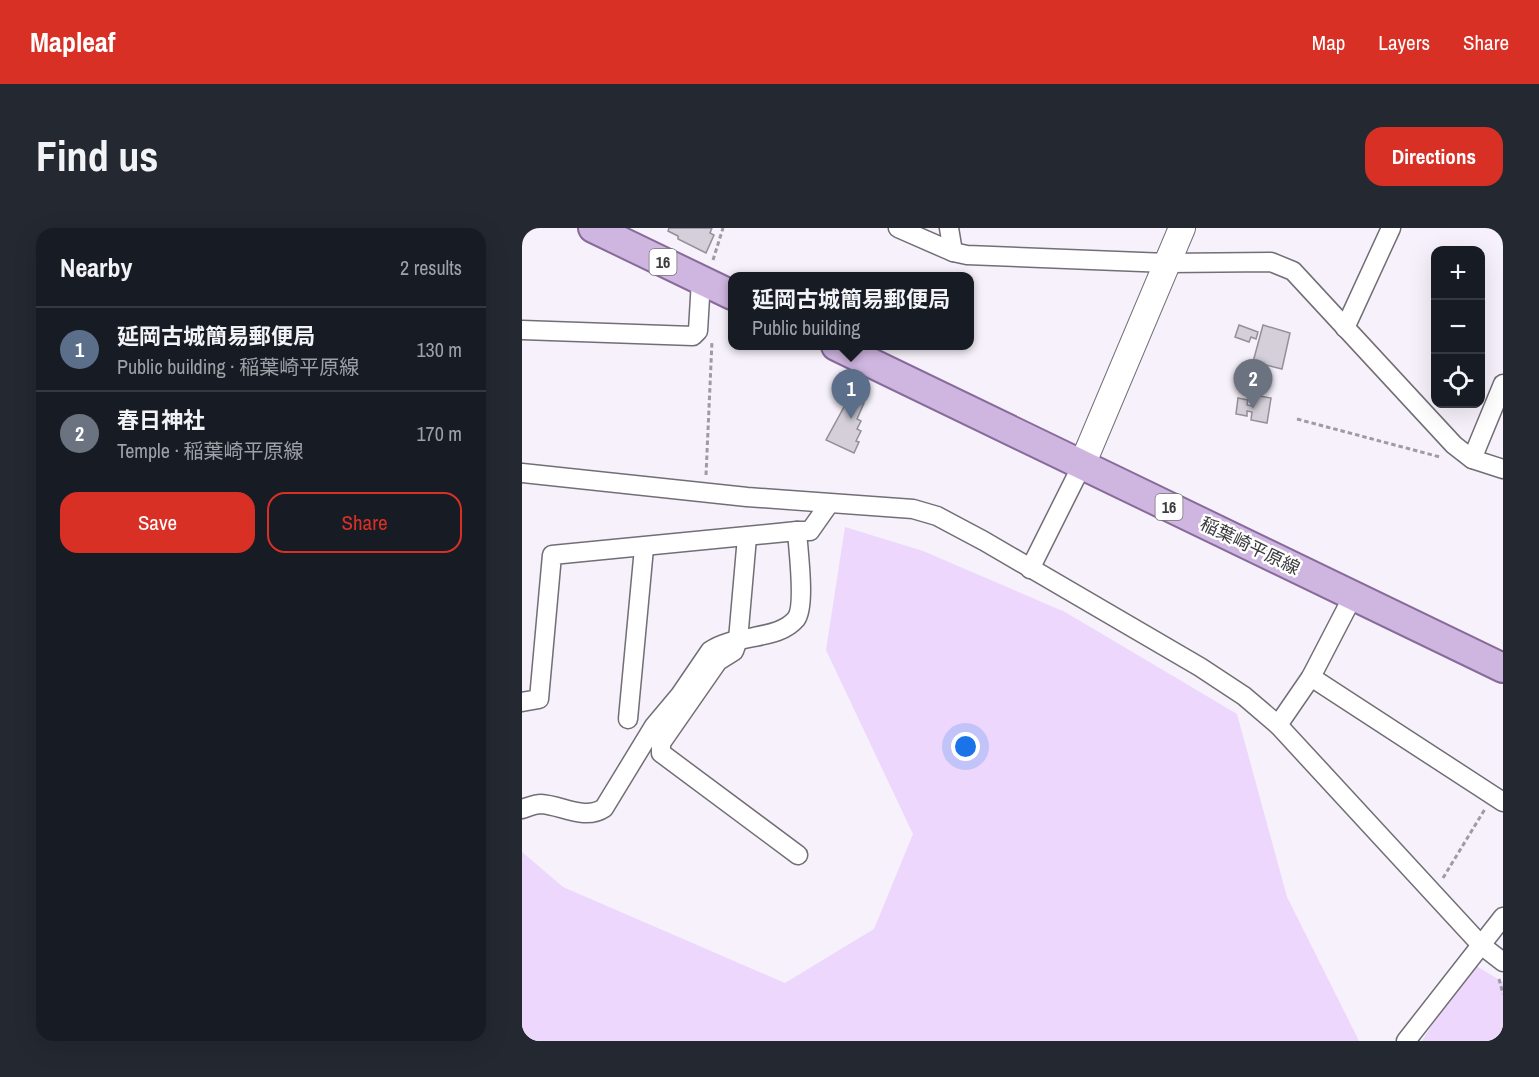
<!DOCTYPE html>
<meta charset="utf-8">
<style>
:root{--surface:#171b24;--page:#242831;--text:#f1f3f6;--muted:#9ea1a6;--line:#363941;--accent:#d93025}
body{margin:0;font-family:"Archivo Narrow","Noto Sans JP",sans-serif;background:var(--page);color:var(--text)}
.controls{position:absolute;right:18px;top:18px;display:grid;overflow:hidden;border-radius:12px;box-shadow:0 6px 24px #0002}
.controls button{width:54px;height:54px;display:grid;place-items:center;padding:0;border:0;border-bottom:2px solid var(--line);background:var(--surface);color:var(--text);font:30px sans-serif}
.you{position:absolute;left:444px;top:519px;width:21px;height:21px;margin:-15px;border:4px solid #fff;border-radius:50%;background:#1a73e8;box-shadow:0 0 0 9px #1a73e833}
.badge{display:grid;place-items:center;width:39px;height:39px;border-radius:50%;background:var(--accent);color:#fff;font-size:20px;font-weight:700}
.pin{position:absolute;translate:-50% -50px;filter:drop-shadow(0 2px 3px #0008)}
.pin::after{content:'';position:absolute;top:32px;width:21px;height:18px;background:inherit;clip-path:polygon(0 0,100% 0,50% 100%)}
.popup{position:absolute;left:206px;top:44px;width:246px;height:78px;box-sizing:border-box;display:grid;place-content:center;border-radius:12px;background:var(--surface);filter:drop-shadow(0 2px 4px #0005);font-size:20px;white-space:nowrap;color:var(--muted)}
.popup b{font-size:22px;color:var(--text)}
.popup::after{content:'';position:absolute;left:50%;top:100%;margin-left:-12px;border:12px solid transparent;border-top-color:var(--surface)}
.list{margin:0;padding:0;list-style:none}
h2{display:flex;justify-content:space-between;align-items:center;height:78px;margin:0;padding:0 24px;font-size:26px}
h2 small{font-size:20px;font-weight:400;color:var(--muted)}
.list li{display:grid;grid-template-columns:39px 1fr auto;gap:18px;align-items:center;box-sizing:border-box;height:84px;padding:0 24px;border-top:2px solid var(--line)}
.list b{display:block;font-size:22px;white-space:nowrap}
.list p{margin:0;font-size:20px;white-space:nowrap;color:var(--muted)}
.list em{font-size:20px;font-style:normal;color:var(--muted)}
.actions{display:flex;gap:12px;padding:18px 24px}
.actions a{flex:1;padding:14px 0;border:2px solid var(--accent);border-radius:18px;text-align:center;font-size:21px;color:var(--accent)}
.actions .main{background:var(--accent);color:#fff}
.icon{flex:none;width:33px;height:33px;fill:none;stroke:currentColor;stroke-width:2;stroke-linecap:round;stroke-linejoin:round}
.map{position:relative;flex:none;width:981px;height:813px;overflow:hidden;border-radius:18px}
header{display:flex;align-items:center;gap:36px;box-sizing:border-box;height:84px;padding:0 30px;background:var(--accent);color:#fff}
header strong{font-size:28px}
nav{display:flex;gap:33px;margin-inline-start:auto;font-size:21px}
.intro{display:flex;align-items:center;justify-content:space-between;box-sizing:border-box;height:144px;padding:0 36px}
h1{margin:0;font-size:42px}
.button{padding:15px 27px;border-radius:18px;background:var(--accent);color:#fff;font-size:21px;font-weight:700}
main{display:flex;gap:36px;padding:0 36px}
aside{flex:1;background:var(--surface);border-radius:18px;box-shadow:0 6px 24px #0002}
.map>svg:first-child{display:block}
.green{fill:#edd7fd}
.building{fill:#d4cfd8;stroke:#949098;stroke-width:1.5}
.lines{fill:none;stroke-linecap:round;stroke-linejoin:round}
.street-casing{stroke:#726e76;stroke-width:21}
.secondary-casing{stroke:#726e76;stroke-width:28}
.primary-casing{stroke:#876b9b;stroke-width:32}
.path{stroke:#9e9ba1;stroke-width:3;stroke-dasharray:4.5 3;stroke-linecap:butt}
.street{stroke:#fff;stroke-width:18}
.secondary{stroke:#fff;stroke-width:26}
.primary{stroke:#cfb6e0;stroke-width:28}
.labels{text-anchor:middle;stroke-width:5;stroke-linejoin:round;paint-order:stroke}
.shield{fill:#fff;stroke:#777679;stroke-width:1.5}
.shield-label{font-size:16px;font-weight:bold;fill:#3d3c3f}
.street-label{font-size:18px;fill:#3d3c3f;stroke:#fff}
</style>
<header>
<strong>Mapleaf</strong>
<nav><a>Map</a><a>Layers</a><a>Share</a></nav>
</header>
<div class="intro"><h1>Find us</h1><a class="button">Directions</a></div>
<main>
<aside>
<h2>Nearby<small>2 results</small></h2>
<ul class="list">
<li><span class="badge" style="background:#5c6f8a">1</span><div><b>延岡古城簡易郵便局</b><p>Public building · 稲葉崎平原線</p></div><em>130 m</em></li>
<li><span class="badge" style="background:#6b7280">2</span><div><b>春日神社</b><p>Temple · 稲葉崎平原線</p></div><em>170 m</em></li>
</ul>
<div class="actions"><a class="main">Save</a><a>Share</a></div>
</aside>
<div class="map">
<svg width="981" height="813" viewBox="0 0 981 813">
<rect width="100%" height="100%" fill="#f6f1fa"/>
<g class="green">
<path d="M 323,299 L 401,323 L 543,384 L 715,486 L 765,669 L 837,813 L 0,813 L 0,624 L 41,659 L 263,755 L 352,701 L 391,606 L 304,422 Z"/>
<path d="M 949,735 L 981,754 L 981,813 L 900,813 Z"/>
</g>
<g class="building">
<path d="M 147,0 L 190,0 L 188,5 L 192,7 L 184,25 L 156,11 L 156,8 L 146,3 Z"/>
<path d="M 717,97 L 736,104 L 734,111 L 729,109 L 727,114 L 713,109 Z"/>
<path d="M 741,97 L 768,105 L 760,141 L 731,134 Z"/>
<path d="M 732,167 L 749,170 L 745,195 L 729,192 L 730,184 L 725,183 L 725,188 L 714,186 L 716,170 L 726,172 L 725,177 L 730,178 Z"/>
<path d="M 328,168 L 342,175 L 335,191 L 339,193 L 335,201 L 339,203 L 334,213 L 337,214 L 332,225 L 304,212 Z"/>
</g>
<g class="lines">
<g class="street-casing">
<g id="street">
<path d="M 376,0 L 431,24 L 445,27 L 645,35 L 749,34 L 771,43 L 932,217 L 950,231 L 981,241"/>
<path d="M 427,0 L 431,24"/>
<path d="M 823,100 L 869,0"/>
<path d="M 0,102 L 171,108 L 176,103 L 179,52"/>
<path d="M 950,231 L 981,156"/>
<path d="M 0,245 L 225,269 L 391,281 L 415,288 L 462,313 L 678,439 L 722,468 L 756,497 L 959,717 L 981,734"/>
<path d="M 225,309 L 216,412 L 212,423 L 196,433 L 139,515 L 139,525 L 276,627"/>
<path d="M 508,341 L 560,237"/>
<path d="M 789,449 L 981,574"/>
<path d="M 0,474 L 17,471 L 30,327 L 275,303"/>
<path d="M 106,491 L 122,320"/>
<path d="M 756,497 L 789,449 L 831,368"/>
<path d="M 0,581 C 6,579 13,576 19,576 C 39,577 63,593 82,580 L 132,498 L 158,467 L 188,423 C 201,414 217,412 232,409 C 247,406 264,403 274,391 C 284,378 276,321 275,303 L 288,303 L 307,276"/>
<path d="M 884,813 L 981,689"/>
</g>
</g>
<g class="secondary-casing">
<path id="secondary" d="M 560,237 L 660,0"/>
</g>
<g class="primary-casing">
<g id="primary">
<path d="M 71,0 L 210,67"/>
<path d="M 314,118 L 981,440"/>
</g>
</g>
<g class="path">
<path d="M 191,32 L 201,0"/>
<path d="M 775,191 L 918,229"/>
<path d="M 184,247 L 190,113"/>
<path d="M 921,650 L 963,581"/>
<path d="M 977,751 L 981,766"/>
</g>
<use href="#street" class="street"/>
<use href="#secondary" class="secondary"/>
<use href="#primary" class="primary"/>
</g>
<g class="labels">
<g class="shield">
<rect x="127.5" y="21" width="27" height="26" rx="4.5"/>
<rect x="633.5" y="266" width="27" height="26" rx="4.5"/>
</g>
<g class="shield-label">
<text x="141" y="40">16</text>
<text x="647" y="285">16</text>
</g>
<g class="street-label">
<text transform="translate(728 318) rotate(26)" y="6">稲葉崎平原線</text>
</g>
</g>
</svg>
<div class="controls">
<button>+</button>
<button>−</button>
<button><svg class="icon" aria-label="locate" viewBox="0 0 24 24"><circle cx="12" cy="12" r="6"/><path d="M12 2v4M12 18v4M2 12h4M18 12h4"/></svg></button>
</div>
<div class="you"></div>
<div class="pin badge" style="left:329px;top:191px;background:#5c6f8a">1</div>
<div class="popup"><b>延岡古城簡易郵便局</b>Public building</div>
<div class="pin badge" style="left:731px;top:181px;background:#6b7280">2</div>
</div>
</main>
